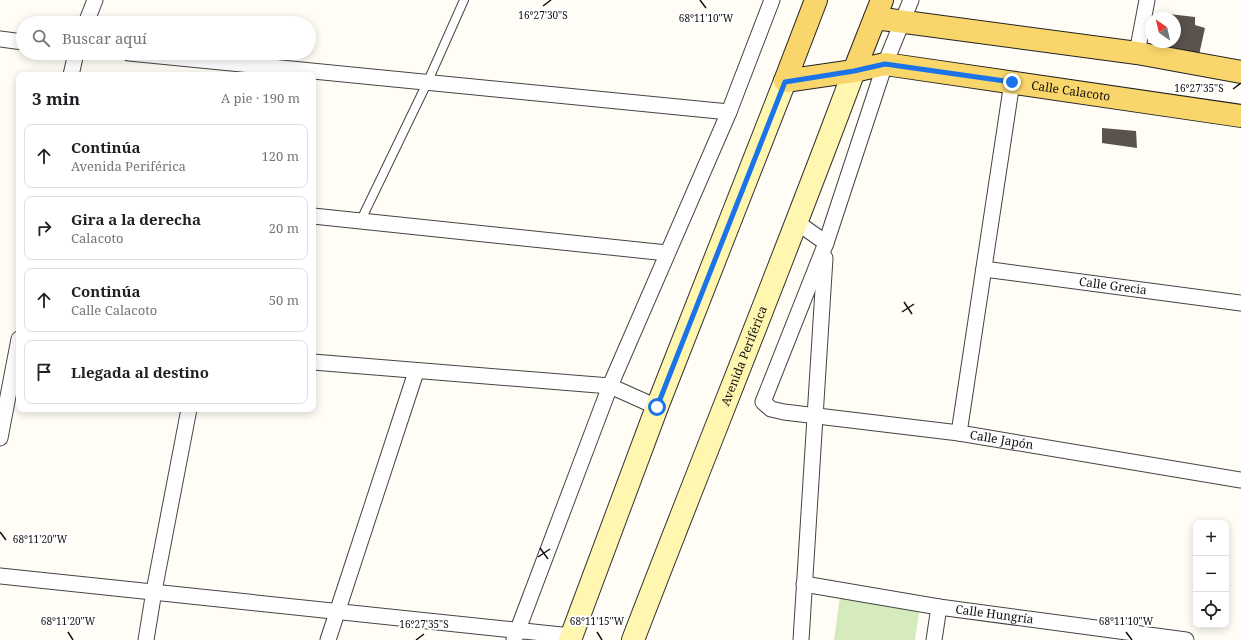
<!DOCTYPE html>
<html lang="es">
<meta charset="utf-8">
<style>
:root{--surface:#fff;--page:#f6f6f6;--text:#202124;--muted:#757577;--line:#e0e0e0}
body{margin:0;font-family:"Noto Serif",serif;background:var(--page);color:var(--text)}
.controls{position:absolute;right:12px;bottom:12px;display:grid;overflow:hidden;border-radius:8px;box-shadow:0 2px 10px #0003}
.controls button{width:36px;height:36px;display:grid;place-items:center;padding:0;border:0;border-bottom:1px solid var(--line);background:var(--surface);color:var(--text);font:20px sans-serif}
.compass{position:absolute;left:1145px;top:12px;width:36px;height:36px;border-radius:50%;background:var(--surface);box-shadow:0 2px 10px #0003;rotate:326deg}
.stop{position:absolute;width:12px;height:12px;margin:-9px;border:3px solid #1a73e8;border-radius:50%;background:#fff}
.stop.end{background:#1a73e8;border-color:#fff;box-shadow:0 1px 4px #0008}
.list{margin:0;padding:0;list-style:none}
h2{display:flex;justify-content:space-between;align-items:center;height:52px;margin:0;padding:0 16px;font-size:17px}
h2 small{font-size:13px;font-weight:400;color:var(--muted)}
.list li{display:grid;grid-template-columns:26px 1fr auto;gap:12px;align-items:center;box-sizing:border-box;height:64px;margin:0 8px 8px;padding:0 8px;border:1px solid var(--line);border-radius:8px}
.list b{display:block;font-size:15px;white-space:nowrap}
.list p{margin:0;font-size:13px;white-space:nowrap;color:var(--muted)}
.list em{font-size:13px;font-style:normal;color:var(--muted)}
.icon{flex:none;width:22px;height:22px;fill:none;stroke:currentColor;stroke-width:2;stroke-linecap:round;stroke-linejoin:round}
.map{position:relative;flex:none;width:1241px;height:640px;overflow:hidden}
.search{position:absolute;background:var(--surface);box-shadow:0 2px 10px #0003;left:16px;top:16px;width:300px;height:44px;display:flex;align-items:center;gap:10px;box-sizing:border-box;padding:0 14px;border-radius:22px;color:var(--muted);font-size:15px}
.panel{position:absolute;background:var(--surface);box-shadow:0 2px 10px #0003;left:16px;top:72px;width:300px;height:340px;border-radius:8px}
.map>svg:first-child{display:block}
.green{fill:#d5ebbd}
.building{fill:#5a524d}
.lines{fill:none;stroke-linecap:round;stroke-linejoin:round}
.lane-casing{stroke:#444;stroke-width:10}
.street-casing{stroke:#444;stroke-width:17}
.secondary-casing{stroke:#333;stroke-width:24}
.primary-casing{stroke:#222;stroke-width:24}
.lane{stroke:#fff;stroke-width:8}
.street{stroke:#fff;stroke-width:15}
.secondary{stroke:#fff6b0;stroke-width:22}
.primary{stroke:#f9d66b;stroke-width:22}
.route{stroke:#1a73e8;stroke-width:5}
.ticks{fill:none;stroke:#111;stroke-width:1.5}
.labels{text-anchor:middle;stroke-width:4;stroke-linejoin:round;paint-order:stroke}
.street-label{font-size:12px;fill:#111;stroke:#fff}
.ticks-label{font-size:10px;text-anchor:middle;fill:#111;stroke:#fff;stroke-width:4;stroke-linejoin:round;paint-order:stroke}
</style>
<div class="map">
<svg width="1241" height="640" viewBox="0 0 1241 640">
<rect width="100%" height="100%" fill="#fffdf5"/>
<path class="green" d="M 840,596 L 920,606 L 915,640 L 834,640 Z"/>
<g class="building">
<path d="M 1169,14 L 1195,17 L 1195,25 L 1205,28 L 1199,55 L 1162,47 L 1163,42 L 1175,42 L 1175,18 L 1168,18 Z"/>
<path d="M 1102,128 L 1136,131 L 1137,148 L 1102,143 Z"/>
</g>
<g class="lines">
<g class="lane-casing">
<path id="lane" d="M 360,222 L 428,81 L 464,0"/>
</g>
<g class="street-casing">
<g id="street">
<path id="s1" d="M 911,0 L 885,64 L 826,243 L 763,402 L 771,409 L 784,412 L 959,433 L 1241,480"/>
<path d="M 86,23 L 95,0"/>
<path d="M 0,39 L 23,42"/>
<path d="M 129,53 L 729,112"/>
<path d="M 1137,53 L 1147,0"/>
<path d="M 71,75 L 76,53"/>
<path d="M 313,216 L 667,253"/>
<path d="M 798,223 L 826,243"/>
<path id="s2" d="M 984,269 L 1241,303"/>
<path d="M 313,362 L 610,386 L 657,407"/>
<path d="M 959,433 L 1012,82"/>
<path d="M 0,438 L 19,339"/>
<path d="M 0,576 L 571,636"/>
<path id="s3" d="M 804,584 L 939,607 L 1186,640"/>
<path d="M 146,640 L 154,591 L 189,409"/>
<path d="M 328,640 L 416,372"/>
<path d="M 514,640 L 610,386 L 729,112 L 772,0"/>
<path d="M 801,640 L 825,258"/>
<path d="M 934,640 L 939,607"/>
</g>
</g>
<g class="secondary-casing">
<g id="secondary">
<path d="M 570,640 L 657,407 L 785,81"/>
<path id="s4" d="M 633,640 C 706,450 783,262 854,71"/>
</g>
</g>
<g class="primary-casing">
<g id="primary">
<path id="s5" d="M 816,0 L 785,81 L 854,71 L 885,64 L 1241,116"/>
<path d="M 875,18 L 1137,53 L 1241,72"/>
<path d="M 854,71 L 882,0"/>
</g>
</g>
<use href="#lane" class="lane"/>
<use href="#street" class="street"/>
<use href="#secondary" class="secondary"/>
<use href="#primary" class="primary"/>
</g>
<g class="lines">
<path class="route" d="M 657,407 L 785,82 L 854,71 L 885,64 L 1012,82"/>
</g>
<path class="ticks" d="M 700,0 L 706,8M 543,6 L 551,0M 1233,89 L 1241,83M 904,302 L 912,314M 902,312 L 914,304M 0,532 L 6,540M 540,548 L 548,559M 538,557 L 550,549M 68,632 L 73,640M 597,632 L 602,640M 1126,632 L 1132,640M 416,640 L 424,634"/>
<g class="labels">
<g class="street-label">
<text dy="4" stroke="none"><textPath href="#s5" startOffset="376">Calle Calacoto</textPath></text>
<text dy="4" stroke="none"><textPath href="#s2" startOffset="130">Calle Grecia</textPath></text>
<text dy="4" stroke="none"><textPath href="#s4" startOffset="305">Avenida Periférica</textPath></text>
<text dy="4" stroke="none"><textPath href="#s1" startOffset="672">Calle Japón</textPath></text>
<text dy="4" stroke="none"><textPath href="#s3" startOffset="193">Calle Hungría</textPath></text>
</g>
</g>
<g class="ticks-label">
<text x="543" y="19">16°27'30"S</text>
<text x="706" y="22">68°11'10"W</text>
<text x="1199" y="92">16°27'35"S</text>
<text x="40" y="543">68°11'20"W</text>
<text x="68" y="625">68°11'20"W</text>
<text x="597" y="625">68°11'15"W</text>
<text x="1126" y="625">68°11'10"W</text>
<text x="424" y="628">16°27'35"S</text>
</g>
</svg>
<div class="controls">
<button>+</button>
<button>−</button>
<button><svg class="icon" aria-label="locate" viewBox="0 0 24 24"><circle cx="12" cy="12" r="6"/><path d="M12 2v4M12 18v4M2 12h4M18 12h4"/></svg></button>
</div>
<svg class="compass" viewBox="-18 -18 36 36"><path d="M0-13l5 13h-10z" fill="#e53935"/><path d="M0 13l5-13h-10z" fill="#757577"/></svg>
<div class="stop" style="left:657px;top:407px"></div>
<div class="stop end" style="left:1012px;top:82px"></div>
<div class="search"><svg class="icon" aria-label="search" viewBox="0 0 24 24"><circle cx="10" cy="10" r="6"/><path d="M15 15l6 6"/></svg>Buscar aquí</div>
<section class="panel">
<h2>3 min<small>A pie · 190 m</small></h2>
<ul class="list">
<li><svg class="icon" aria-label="ahead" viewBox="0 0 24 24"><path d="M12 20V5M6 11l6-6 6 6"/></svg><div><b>Continúa</b><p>Avenida Periférica</p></div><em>120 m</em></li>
<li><svg class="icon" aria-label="right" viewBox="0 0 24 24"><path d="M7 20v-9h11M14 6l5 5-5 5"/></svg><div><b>Gira a la derecha</b><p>Calacoto</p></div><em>20 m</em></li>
<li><svg class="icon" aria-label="ahead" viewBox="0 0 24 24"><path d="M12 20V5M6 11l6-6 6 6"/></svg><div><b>Continúa</b><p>Calle Calacoto</p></div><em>50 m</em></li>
<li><svg class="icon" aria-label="arrive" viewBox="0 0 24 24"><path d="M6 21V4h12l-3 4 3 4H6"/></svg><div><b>Llegada al destino</b></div></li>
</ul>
</section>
</div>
